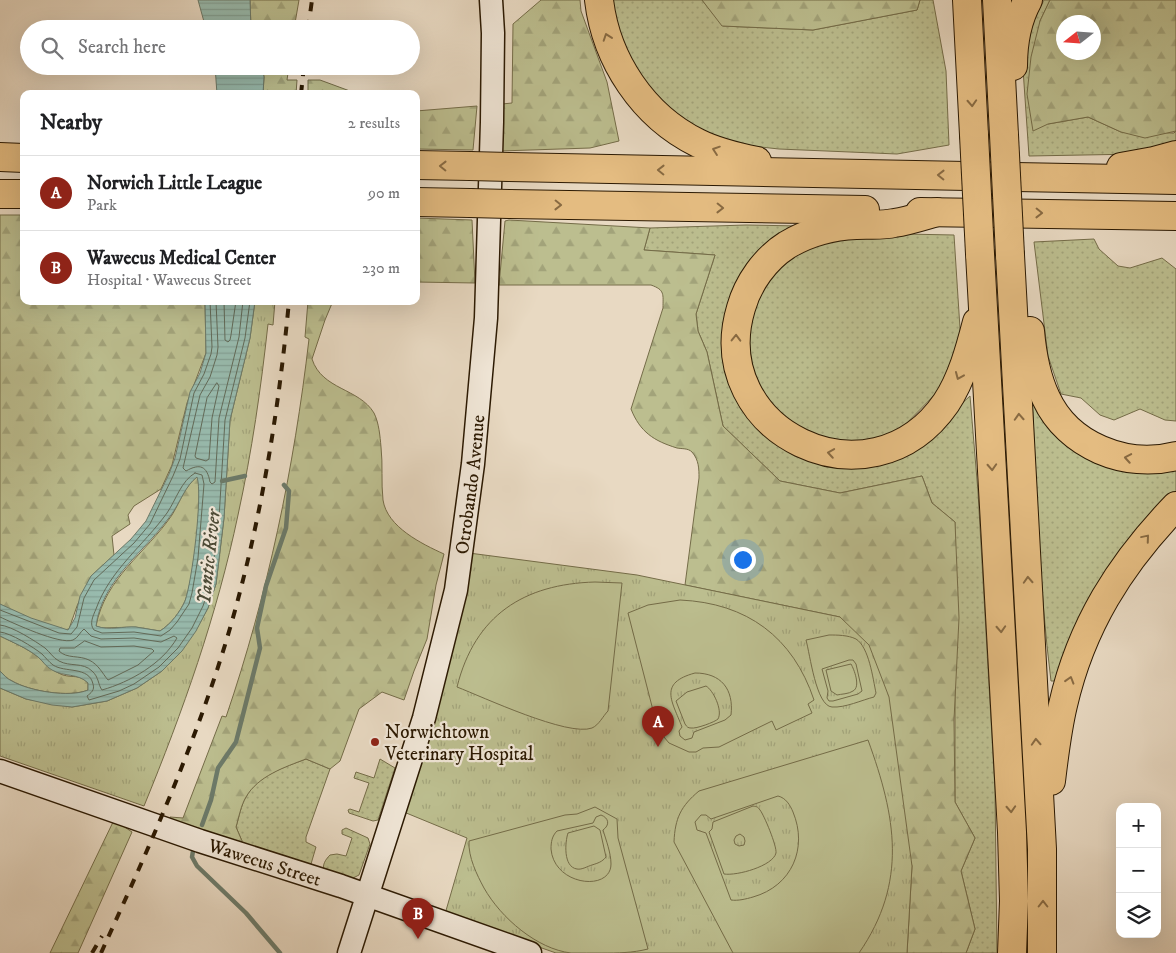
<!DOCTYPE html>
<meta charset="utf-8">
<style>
:root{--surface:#fff;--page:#f2f2f2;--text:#202124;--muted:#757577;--line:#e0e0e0;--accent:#8f2418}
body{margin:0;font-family:"IM FELL DW Pica",serif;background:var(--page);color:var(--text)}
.controls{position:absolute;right:15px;bottom:15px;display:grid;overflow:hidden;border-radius:10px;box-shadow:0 5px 20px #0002}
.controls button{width:45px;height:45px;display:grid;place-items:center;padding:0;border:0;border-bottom:1px solid var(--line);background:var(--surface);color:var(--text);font:25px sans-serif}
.compass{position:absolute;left:1056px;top:15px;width:45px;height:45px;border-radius:50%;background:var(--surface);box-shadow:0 5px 20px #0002;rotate:253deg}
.you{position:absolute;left:742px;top:559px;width:18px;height:18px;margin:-12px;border:4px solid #fff;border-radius:50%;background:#1a73e8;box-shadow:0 0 0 8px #1a73e833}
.badge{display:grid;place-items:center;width:32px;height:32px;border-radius:50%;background:var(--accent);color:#fff;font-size:16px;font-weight:700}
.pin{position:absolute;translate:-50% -41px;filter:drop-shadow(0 1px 2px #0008)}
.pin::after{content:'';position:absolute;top:26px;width:18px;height:15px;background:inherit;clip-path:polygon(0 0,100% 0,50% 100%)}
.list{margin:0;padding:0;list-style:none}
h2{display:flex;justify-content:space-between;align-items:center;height:65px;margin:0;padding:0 20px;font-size:21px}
h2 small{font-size:16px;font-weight:400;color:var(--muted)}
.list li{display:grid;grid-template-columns:32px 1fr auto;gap:15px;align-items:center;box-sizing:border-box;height:75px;padding:0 20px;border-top:1px solid var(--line)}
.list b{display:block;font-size:19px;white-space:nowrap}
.list p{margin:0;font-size:16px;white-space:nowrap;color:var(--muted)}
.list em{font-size:16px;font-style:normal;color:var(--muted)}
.icon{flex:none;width:28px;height:28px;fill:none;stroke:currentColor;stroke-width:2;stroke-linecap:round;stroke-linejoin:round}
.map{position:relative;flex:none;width:1176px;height:953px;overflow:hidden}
.search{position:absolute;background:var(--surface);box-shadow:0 5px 20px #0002;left:20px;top:20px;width:400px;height:55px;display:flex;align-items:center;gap:12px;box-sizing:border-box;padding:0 18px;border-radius:28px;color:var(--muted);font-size:19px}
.panel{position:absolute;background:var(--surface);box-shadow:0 5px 20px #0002;left:20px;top:90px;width:400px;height:215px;border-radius:10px}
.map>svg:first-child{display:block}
.grass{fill:url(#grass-dots);stroke:#746c48}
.forest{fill:url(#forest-firs);stroke:#746c48;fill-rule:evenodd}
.park{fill:url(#park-tufts);stroke:#746c48}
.garden{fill:#bcbe8f;stroke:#746c48;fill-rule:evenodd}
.water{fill:url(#water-rules);stroke:#6c7a69;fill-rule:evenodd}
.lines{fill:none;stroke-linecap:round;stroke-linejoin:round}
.shore{stroke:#626a58;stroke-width:1}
.stream{stroke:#6c7a69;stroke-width:4.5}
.secondary-casing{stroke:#2b1902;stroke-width:25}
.highway-casing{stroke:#2b1902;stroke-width:30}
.secondary{stroke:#f0e6d7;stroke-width:22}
.highway{stroke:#e4bc81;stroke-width:28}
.rail{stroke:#2b1902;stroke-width:4;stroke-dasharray:9 9;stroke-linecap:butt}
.highway-bridge-casing{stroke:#2b1902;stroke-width:30;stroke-linecap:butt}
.highway-bridge{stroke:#e4bc81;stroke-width:28}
.oneway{stroke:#886a42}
.poi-dot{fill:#8f2418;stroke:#f0e6d7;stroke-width:2}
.labels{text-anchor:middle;stroke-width:4.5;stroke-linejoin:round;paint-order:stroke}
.street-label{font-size:19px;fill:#2b1902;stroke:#f0e6d7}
.poi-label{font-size:19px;fill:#2b1902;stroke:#f0e6d7;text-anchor:start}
.water-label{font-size:20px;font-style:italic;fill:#4c4a36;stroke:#f0e6d7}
</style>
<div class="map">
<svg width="1176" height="953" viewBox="0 0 1176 953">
<defs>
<pattern id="grass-dots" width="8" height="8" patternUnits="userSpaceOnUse" patternTransform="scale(1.25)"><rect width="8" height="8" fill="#bcbe8f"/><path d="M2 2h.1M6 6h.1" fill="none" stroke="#a2a37a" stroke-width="1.8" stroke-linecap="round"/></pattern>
<pattern id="forest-firs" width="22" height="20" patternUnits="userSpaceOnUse" patternTransform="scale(1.25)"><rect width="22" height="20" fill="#bcbe8f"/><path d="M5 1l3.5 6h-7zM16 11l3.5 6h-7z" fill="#a2a37a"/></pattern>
<pattern id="park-tufts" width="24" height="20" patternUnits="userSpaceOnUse" patternTransform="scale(1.25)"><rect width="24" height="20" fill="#bcbe8f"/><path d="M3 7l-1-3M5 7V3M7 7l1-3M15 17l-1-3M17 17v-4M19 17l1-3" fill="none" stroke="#a2a37a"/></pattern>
<pattern id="water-rules" width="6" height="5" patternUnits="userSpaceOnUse" patternTransform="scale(1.25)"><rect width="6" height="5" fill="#98bbae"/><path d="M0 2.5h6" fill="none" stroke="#83a094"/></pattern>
</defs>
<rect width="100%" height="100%" fill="#e8d9c2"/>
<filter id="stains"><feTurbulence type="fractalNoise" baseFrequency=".004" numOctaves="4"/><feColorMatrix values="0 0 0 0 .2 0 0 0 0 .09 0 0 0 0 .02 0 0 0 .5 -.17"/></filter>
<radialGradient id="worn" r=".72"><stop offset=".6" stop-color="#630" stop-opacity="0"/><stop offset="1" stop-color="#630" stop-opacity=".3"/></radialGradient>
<g class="grass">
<path d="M 608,0 L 702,0 L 723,26 L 813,30 L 917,10 L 920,0 L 933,0 L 946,71 L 949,145 L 897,154 L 779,149 L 733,144 L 694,129 L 664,109 L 623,55 Z"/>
<path d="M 1044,0 L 1050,0 L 1040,21 L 1048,124 L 1088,117 L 1121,132 L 1174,133 L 1176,131 L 1176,143 L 1138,154 L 1029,156 L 1023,69 L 1029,26 Z"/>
<path d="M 746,225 L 801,226 L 762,255 L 732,365 L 826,463 L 945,419 L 970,396 L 978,492 L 995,790 L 997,953 L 966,953 L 975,929 L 961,871 L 975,838 L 955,802 L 955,522 L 932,503 L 922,476 L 840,493 L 780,481 L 723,426 L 707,352 L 698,331 L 696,314 L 715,255 L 644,250 L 650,228 Z"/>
<path d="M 854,233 L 954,235 L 961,344 L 952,377 L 896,434 L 848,445 L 797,432 L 760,394 L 745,351 L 754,297 L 789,254 Z"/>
<path d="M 1094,239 L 1099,249 L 1118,266 L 1130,268 L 1162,258 L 1176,269 L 1176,421 L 1165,420 L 1140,409 L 1114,420 L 1100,415 L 1081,398 L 1061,394 L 1048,356 L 1034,242 Z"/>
<path d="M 1032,397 L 1048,421 L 1176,464 L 1176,494 L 1056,681 L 1051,681 C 1039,586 1037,491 1032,397 Z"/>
<path d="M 306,759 L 330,769 L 306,837 L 306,842 L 316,847 L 311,864 L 306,866 L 240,845 L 242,841 L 236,827 C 239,817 241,805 246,797 C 258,775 285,767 306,759 Z"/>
<path d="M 380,759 L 395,768 L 378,820 L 373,821 L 349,813 L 348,810 L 350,809 L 359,812 L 369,783 L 354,778 L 356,772 L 374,778 Z"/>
<path d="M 346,828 L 368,838 L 370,844 L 359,875 L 351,879 L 324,872 C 322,865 325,860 330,855 L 337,854 L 346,856 L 352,838 L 342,834 L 342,830 Z"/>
</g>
<g class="forest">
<path d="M 250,0 L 299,0 L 294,29 L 251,29 Z"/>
<path d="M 541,0 L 580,0 L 581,11 L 607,82 L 619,141 L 590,148 L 500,151 L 502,104 L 512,103 L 513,24 Z"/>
<path d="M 702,0 L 920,0 L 917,10 L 813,30 L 722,26 Z"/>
<path d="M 1050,0 L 1176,0 L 1176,131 L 1145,138 L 1121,132 L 1088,117 L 1048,124 L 1033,131 L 1027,94 L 1031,57 L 1040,21 ZM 1064,22 L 1094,22 L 1094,52 L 1064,52 Z"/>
<path d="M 262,66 L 289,66 L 287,80 L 297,80 L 296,94 L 263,94 L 264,77 Z"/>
<path d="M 308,80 L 320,80 L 358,94 L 308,94 Z"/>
<path d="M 477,106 L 473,150 L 416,149 L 416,111 Z"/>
<path d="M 0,215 L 24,215 L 24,301 L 205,301 L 206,353 L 187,403 L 172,465 L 161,489 L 134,506 L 128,515 L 130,524 L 112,536 L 114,555 L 91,576 L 77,606 L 69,629 L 57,631 L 0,605 Z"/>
<path d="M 416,218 L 472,220 L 475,283 L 416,282 Z"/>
<path d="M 509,220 L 650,228 L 644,250 L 715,255 L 696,314 L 698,331 L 707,352 L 723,426 L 780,481 L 840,493 L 922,476 L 932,503 L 955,522 L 959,618 L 954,720 L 955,802 L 975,838 L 961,871 L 975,929 L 966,953 L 907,953 L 912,866 L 840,617 L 685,585 L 699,478 C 699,469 699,460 692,452 C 688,448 682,449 677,448 C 654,441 640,432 631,409 L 663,308 C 663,294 665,290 651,285 L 499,285 L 505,221 Z"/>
<path d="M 308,301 L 333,301 L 325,320 L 312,359 C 322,390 359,388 374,413 C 379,423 380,436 381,447 C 383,464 381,483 383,500 C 387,527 422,544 444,554 L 436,585 L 427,639 L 414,671 L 404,700 L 382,692 L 359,709 L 340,761 L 330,769 L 306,759 C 285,767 258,776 246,797 C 241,805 239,817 236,827 L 242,841 L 240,845 L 168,826 L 170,817 L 183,818 L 222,716 L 226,717 C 268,594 294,468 309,339 L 305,337 Z"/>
<path d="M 198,476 C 202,501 194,578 185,601 C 180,612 171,624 160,631 L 135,627 L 102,628 L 96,626 C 105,578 146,553 172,515 C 180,502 185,485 198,476 Z"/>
<path d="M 0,636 C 12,642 27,648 38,657 C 46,664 52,671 63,675 C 73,678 80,674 88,683 L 88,690 C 69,698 29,691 12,681 C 7,679 4,675 0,671 Z"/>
<path d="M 114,820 L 132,832 L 78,953 L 50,953 Z"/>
</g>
<g class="park">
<path d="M 255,301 L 275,301 L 273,325 L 268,324 C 261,388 252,451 238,515 C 217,615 183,711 144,806 L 0,756 L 0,688 L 26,699 L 72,707 L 107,701 L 137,688 L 162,671 L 196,630 L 208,608 L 216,584 L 224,518 L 230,420 L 250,338 Z"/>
<path d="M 469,553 L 637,575 L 840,617 L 869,645 L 889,697 L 912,866 L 907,953 L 556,953 L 445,914 L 467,838 L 399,810 Z"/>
</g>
<g class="garden">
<path d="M 595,582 L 622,583 L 608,711 C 603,716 599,725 592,728 C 568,737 483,697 457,687 C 475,615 524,584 595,582 Z"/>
<path d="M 680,600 C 747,603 793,637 814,700 L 808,704 L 812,713 L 776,730 L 772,721 L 719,747 L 703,748 L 696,752 L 689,752 L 669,743 L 664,737 L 663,727 L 655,718 L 628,613 L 648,605 ZM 695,673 C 721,673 734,689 731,715 L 725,720 L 694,732 L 692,738 L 685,740 L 680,736 L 679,731 L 682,727 C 672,701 658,683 695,673 Z"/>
<path d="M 829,635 C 837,635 848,635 856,639 C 869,647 873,679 876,693 L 874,697 C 862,700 845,708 832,707 C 816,706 810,654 806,640 ZM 849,660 L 853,660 L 856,664 L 862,691 L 858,694 L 833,701 L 829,701 L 827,698 L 828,691 L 822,669 Z"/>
<path d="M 851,664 C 854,669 861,687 853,691 C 849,694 841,694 837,695 L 831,691 L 826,670 Z"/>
<path d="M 706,686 C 713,690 723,710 718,719 C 715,722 696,729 691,728 C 688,728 687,727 685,724 L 676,701 L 687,692 Z"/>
<path d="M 868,740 C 896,817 908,882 859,953 L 733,953 L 674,842 C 675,818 681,806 699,791 ZM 778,796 C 786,798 790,805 793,812 C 808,848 792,886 753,897 C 746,899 738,901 731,900 L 706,833 L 697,830 L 695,822 L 701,815 L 706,815 L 711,819 Z"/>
<path d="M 753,806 C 757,807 757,806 760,810 C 764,815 777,846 776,853 C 773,866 737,876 724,874 L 709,832 L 712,829 L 713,822 ZM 740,834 L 744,837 L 745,841 L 744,845 L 739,846 L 735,844 L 734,840 L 736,836 Z"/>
<path d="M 595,807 L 617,819 L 618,838 L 648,949 C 632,953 618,953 602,953 C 592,953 581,953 571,953 C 537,949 501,918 484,888 C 477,875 468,857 469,841 L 565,815 L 577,814 ZM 601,815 C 609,818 610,825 603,830 C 606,840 611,853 611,864 C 611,892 554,886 551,849 C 551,842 552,836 557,831 L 593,823 L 596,817 Z"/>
<path d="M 594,826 L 600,830 L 606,857 C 602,862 598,863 592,865 C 588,866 582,870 577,869 C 563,867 565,842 568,833 Z"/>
</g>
<g class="water">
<path d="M 198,0 L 250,0 L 251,29 L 206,29 Z"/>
<path d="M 215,66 L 262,66 L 264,77 L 263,94 L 217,94 Z"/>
<path d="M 205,301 L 255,301 L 250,338 L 230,420 L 224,518 L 216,584 L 208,608 L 196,631 L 182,651 L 162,671 L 137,688 L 107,701 L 72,707 L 52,705 L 26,699 L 0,688 L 0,671 C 4,675 7,679 12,681 C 29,691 70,698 88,690 L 88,683 C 78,673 64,677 52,670 C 46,667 43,661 38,657 C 27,648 12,642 0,636 L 0,604 L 31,618 L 68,630 L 75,618 L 80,596 L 91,576 L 131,539 L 146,521 L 169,474 L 175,458 L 190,392 L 200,373 L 206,353 ZM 197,477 C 203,494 192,582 185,601 C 180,612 171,624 160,631 C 152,630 144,628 136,627 C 123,626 110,631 96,626 C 102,579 146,551 171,515 C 180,503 185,486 197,477 Z"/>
</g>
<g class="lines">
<g class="shore">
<path d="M 216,301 L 218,347 L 217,355 L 210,377 L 200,395 L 183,468 L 186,471 C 200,463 207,466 210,482 L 212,484 L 215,482 L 219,418 L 239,337 L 243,301"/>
<path d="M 224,301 L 225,340 L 228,342 L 230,340 L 231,335 L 236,301"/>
<path d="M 217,383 L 219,386 L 212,418 L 209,459 L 206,461 L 196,458 L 195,456 L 207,398 Z"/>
<path d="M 195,473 L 202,475 L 204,484 L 198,558 L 192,593 L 189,604 L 177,622 L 170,630 L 161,636 L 134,632 L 102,633 L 94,630 C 89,624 93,616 96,609 C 110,570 143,546 167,513 C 176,500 181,481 195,473 Z"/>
<path d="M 0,610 L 59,633 L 71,634 L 77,627 L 84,598 L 94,580 L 134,543 L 150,524 L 173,476 L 180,459 L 194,393 L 204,374 L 211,354 L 212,347 L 210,301"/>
<path d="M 0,617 C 13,623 60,645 73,640 C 78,638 80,632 84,629 L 91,636 L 101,639 L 134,638 L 161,642 L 174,636 L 177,638 C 162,664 130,682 102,690 C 98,685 99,677 92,671 C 83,662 70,667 59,661 C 53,658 50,652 45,648 C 35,641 12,626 0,625"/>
<path d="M 0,632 C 11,633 33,647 42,654 C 45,657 49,662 53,665 C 65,673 89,666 93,684 C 95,690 91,693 87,696 L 89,700 L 119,691 L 134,684 L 159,667 L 178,648 L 192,628 L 203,606 L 211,582 L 219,518 L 225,420 L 245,338 L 250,301"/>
<path d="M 85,641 L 101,647 L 134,646 L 152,649 L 154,651 L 138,665 L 108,680 C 102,673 99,665 89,660 C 79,655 67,659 59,651 L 60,648 L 74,648 Z"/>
</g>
<g class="stream">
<path d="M 222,481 L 245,476"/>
<path d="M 202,825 L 211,800 L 218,768 L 236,742 L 260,648 L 257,628 L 266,586 L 286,528 L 289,491 L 284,485"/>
<path d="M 193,851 L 192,857 L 197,866 L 246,913 L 280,953"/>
</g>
<g class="secondary-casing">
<g id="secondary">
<path id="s1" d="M 0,771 L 200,841 L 341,886 L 530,953"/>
<path id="s2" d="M 349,953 L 424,718 L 456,590 L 473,464 L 486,318 L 492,122 L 493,33 L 491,0"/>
</g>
</g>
<g class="highway-casing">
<g id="highway">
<path d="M 599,0 C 606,60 643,116 698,143 C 716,152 737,157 757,161"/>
<path d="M 967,0 L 974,135"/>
<path d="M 997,0 L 1004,135"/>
<path d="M 1013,66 C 1013,43 1017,20 1028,0"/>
<path d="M 0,157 L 24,158"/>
<path d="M 416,165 L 470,166"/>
<path d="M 509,167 L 1176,180"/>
<path d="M 1121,167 L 1154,161 L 1176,155"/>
<path d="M 0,194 L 24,194"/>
<path d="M 416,202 L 470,203"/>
<path d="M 509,204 L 865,210"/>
<path d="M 920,212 L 1176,216"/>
<path d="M 937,212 C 923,216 908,221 894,223 C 881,226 868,224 856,225 C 832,226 807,233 787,245 C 765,259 748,283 741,308 C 704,431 870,513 946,403 C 962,379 970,349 977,322"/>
<path d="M 980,254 L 1012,832 L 1014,901 L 1012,953"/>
<path d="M 1010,255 L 1042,849 L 1042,953"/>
<path d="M 1030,331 C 1032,354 1036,377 1046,398 C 1068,446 1126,469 1176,456"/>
<path d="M 1051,781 C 1054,756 1057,730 1063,705 C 1081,626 1120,564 1176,506"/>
</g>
</g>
<use href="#secondary" class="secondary"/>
<use href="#highway" class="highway"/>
<g class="rail">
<path d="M 308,29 L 312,0"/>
<path d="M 301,94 L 304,66"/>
<path d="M 92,953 L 102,936"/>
<path d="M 101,953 C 147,852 192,752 225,645 C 259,533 278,418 289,301"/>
</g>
<g class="highway-bridge-casing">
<g id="highway-bridge">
<path d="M 974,135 L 980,254"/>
<path d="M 1004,135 L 1010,255"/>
<path d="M 470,166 L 509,167"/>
<path d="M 470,203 L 509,204"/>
</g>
</g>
<use href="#highway-bridge" class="highway-bridge"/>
</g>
<defs><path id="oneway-chevron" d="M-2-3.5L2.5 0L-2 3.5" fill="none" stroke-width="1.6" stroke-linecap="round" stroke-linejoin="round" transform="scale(1.25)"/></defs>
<g class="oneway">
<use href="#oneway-chevron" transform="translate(607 37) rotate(-109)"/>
<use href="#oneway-chevron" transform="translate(972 103) rotate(87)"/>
<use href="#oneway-chevron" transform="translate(716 150) rotate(-161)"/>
<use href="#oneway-chevron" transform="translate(443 166) rotate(-179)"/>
<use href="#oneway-chevron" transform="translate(661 170) rotate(-179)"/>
<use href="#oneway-chevron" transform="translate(941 175) rotate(-179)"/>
<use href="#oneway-chevron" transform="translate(558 205) rotate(1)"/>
<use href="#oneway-chevron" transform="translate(720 208) rotate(1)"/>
<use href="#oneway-chevron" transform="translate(1039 213) rotate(1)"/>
<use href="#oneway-chevron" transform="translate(736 338) rotate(-89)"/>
<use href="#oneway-chevron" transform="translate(959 376) rotate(113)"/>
<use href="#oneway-chevron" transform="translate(1019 417) rotate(-93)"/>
<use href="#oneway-chevron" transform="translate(831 453) rotate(-171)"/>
<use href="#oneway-chevron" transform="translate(1128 458) rotate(-170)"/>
<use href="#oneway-chevron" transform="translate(992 467) rotate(87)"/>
<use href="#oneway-chevron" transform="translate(1146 538) rotate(-50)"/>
<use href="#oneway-chevron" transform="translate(1028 580) rotate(-93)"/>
<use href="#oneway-chevron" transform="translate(1001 629) rotate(87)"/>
<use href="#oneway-chevron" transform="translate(1070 680) rotate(-73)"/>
<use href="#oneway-chevron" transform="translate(1036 742) rotate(-93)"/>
<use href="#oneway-chevron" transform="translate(1011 809) rotate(87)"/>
<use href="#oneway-chevron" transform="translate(1043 904) rotate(-90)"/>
</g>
<circle class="poi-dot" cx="375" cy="742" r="5"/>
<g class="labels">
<g class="street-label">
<text dy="7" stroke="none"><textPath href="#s2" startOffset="485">Otrobando Avenue</textPath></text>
<text dy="7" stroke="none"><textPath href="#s1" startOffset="280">Wawecus Street</textPath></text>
</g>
<g class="poi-label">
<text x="385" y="738">Norwichtown<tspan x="385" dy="22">Veterinary Hospital</tspan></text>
</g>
<g class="water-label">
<text transform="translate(208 557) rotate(-84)" y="7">Yantic River</text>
</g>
</g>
<rect width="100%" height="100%" filter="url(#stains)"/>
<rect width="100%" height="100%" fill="url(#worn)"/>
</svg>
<div class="controls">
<button>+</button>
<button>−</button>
<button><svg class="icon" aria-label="layers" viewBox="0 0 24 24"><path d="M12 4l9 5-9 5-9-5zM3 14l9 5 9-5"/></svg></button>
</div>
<svg class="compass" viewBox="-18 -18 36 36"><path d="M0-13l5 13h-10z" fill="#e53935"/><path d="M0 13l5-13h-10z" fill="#757577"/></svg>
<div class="you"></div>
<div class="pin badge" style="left:658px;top:747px">A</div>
<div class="pin badge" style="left:418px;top:939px">B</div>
<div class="search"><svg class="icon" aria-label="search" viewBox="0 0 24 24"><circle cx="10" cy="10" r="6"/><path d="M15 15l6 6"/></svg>Search here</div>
<section class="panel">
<h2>Nearby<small>2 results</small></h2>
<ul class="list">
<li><span class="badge">A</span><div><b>Norwich Little League</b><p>Park</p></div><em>90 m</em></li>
<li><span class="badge">B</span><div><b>Wawecus Medical Center</b><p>Hospital · Wawecus Street</p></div><em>230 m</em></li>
</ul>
</section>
</div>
